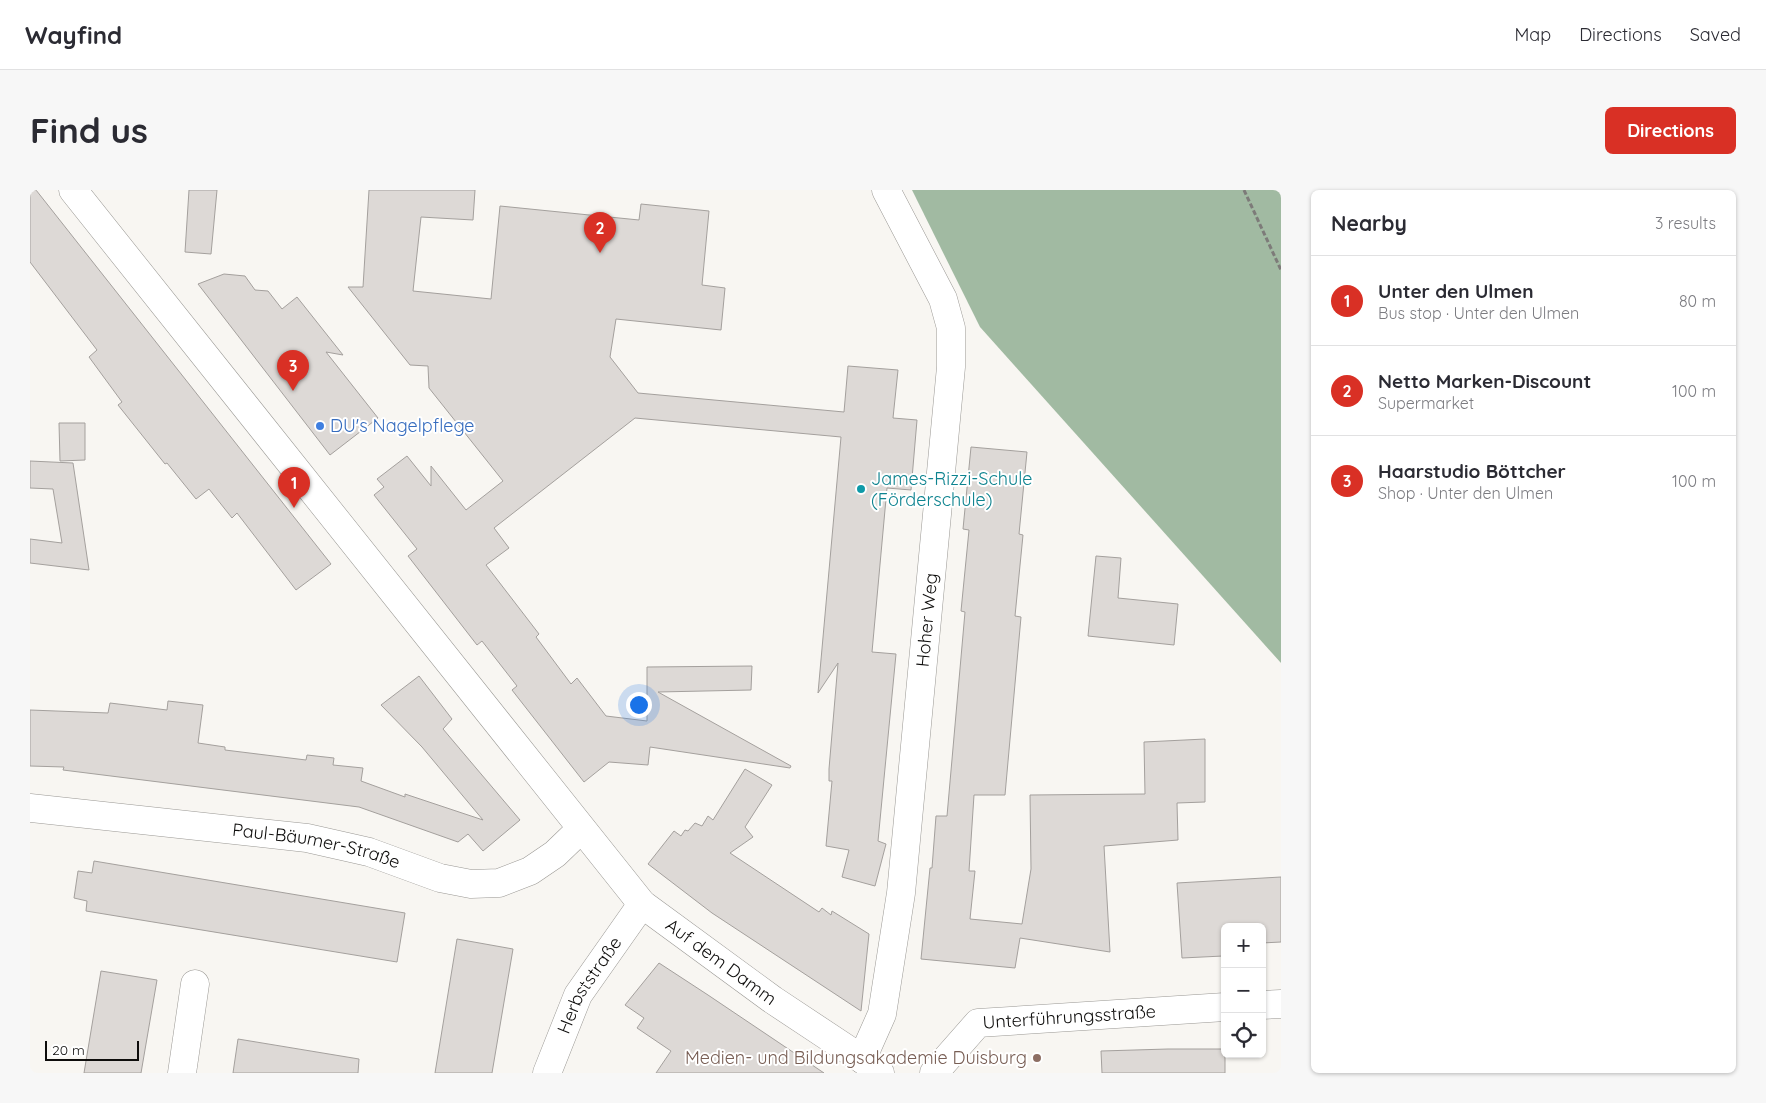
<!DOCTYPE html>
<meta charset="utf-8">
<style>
:root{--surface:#fff;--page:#f7f7f7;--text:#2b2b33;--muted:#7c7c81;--line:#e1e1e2;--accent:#d93025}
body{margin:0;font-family:Quicksand,sans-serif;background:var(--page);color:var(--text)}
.controls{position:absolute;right:15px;bottom:15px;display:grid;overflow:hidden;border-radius:8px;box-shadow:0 1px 4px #0004}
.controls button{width:45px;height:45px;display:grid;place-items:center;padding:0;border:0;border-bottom:1px solid var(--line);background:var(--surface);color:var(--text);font:25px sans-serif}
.scale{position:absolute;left:15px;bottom:12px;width:94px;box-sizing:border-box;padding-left:5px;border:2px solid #0e0d0c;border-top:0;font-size:14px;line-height:18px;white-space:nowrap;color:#0e0d0c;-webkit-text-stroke:4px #fff;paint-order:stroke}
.you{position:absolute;left:608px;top:514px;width:18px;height:18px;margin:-12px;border:4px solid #fff;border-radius:50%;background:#1a73e8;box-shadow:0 0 0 8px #1a73e833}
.badge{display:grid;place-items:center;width:32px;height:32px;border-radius:50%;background:var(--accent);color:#fff;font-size:16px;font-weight:700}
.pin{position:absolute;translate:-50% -41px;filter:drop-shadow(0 1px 2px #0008)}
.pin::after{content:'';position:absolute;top:26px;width:18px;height:15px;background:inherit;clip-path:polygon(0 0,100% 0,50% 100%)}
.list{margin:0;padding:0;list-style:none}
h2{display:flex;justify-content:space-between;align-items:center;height:65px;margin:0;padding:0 20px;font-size:21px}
h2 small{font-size:16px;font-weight:400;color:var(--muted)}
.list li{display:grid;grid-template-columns:32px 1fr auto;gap:15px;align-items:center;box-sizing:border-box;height:90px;padding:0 20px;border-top:1px solid var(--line)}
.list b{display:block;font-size:19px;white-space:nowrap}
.list p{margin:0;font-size:16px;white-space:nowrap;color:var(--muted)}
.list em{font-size:16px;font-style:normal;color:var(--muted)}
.icon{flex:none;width:28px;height:28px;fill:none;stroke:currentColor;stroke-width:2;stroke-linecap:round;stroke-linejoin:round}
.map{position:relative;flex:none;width:1251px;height:883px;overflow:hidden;border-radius:8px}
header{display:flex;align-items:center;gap:30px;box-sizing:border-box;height:70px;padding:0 25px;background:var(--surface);border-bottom:1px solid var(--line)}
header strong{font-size:24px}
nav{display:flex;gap:28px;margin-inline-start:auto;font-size:18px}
.intro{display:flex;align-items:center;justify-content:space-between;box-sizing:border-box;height:120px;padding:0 30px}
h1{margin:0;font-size:35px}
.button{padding:12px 22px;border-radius:8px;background:var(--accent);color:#fff;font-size:18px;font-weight:700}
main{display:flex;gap:30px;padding:0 30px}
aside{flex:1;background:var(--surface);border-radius:8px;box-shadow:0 1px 4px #0004}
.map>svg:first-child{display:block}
.forest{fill:#a1baa2}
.building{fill:#ddd9d6;stroke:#a4a09d}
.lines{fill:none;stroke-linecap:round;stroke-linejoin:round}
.minor-casing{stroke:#9a9894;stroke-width:29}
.tertiary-casing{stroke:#9a9894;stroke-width:29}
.path{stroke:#7d7b79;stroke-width:3;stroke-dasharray:5 2.5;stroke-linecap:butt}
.minor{stroke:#fff;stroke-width:28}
.tertiary{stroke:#fff;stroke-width:28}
.shop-dot{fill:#3f7fe0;stroke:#fff;stroke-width:2}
.culture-dot{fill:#0f9aa8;stroke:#fff;stroke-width:2}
.education-dot{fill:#8d6e63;stroke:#fff;stroke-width:2}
.labels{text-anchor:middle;stroke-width:4;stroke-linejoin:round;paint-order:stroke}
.shop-label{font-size:18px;fill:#366cbe;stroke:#fff;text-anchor:start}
.culture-label{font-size:18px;fill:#0d838f;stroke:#fff;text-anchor:start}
.street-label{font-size:18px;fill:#0e0d0c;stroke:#fff}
.education-label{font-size:18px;fill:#785e54;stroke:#fff;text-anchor:end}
</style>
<header>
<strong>Wayfind</strong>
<nav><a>Map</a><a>Directions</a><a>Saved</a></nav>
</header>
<div class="intro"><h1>Find us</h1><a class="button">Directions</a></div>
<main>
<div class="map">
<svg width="1251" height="883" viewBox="0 0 1251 883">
<rect width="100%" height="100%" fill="#f8f6f2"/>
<path class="forest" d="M 882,0 L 1251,0 L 1251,473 L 950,137 Z"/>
<g class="building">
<path d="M 0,0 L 6,0 L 301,374 L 266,400 L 207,323 L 202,328 L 179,299 L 166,309 L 137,273 L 135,274 L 88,215 L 92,212 L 59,167 L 67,160 L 0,72 Z"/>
<path d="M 159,0 L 187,0 L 181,64 L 155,62 Z"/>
<path d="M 339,0 L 445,0 L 443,30 L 391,27 L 383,101 L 461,109 L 470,16 L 609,30 L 611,14 L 679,21 L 672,95 L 695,98 L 691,140 L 586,129 L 580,167 L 608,203 L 814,222 L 818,176 L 868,180 L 863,228 L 887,230 L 881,300 L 857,298 L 842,462 L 866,464 L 848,651 L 856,654 L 845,696 L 812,687 L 819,660 L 796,656 L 802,591 L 799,591 L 799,579 L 808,473 L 788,503 L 811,247 L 605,228 L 464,338 L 479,358 L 456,375 L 509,444 L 506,447 L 541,494 L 547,488 L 576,526 L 617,531 L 617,477 L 722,476 L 721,500 L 628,502 L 761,576 L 760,578 L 620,557 L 618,575 L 579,572 L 554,592 L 482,500 L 487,496 L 452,451 L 447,455 L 378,366 L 387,359 L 344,305 L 354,297 L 347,289 L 377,266 L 401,296 L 401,276 L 436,320 L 473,291 L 399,198 L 398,176 L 380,175 L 318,97 L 333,97 Z"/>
<path d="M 194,84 L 215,86 L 225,100 L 238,101 L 252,119 L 267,107 L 313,165 L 296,162 L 348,228 L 300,265 L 168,94 Z"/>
<path d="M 29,233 L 55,233 L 55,270 L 30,271 Z"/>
<path d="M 941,257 L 997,262 L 989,344 L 993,345 L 985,426 L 991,427 L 975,605 L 944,605 L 939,681 L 945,681 L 940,729 L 992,734 L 1001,679 L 1000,605 L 1115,604 L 1114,552 L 1175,549 L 1175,612 L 1147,613 L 1148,650 L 1074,656 L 1080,762 L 990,748 L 985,778 L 891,769 L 900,678 L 902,678 L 906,626 L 917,626 L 935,422 L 931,421 L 939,340 L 933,339 Z"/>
<path d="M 0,271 L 43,273 L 59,380 L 0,373 L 0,349 L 32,353 L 23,299 L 0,298 Z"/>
<path d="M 1066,366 L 1091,368 L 1088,408 L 1148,414 L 1144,455 L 1058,446 Z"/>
<path d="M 389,486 L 422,529 L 413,539 L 490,630 L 453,661 L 438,644 L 428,652 L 329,617 L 33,580 L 34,577 L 0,576 L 0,520 L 78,523 L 80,513 L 137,520 L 138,511 L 173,515 L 168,553 L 195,557 L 195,560 L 276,570 L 277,565 L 304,568 L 303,575 L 333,578 L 331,591 L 375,607 L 375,604 L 453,630 L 392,557 L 351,515 Z"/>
<path d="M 715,579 L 742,595 L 715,637 L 723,647 L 700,663 L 789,722 L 792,718 L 801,725 L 802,721 L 839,744 L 831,821 L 682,723 L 618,674 L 644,641 L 651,646 L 655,640 L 658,641 L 665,633 L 672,636 L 678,626 L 683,630 Z"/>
<path d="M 64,671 L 375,723 L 367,772 L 56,721 L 57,711 L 44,708 L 48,681 L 62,683 Z"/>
<path d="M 1251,687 L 1251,752 L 1232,753 L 1232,737 L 1195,737 L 1195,755 L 1192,756 L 1193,766 L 1152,768 L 1147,693 Z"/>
<path d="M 427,749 L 483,759 L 462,883 L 405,883 Z"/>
<path d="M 629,773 L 678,805 L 794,883 L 626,883 L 641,861 L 607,838 L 614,828 L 595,815 Z"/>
<path d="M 71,781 L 127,790 L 111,883 L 54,883 Z"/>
<path d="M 208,849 L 329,869 L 328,883 L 203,883 Z"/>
<path d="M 1138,859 L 1195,859 L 1195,883 L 1072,883 L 1071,861 Z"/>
</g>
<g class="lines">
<g class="minor-casing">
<g id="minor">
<path id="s1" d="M 0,618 L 277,648 L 339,662 L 410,688 L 441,694 L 469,693 L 500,681 L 525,664 L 551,639"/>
<path d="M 1232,815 L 1251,814"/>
<path id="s2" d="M 832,869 L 852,824 L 871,703 L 921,177 L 921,138 L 913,109 L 856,0"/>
<path d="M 152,883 L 165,794"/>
<path id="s3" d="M 517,883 L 548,805 L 612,714"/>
<path id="s4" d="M 904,883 L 948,833 L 1195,817"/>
</g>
</g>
<g class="tertiary-casing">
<g id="tertiary">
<path id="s5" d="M 43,0 L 612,714 L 743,810 L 832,869 L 850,883"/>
</g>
</g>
<path class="path" d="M 1214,0 L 1251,80"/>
<use href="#minor" class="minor"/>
<use href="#tertiary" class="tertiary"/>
</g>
<circle class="shop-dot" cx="290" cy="236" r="5"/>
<circle class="culture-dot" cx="831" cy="299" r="5"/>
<circle class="education-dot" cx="1007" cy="868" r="5"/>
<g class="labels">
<g class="shop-label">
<text x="300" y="242">DU's Nagelpflege</text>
</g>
<g class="culture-label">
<text x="841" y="295">James-Rizzi-Schule<tspan x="841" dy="21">(Förderschule)</tspan></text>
</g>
<g class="street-label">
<text dy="6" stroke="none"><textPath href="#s2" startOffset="446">Hoher Weg</textPath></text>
<text dy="6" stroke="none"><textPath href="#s1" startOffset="289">Paul-Bäumer-Straße</textPath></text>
<text dy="6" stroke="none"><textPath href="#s5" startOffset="1011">Auf dem Damm</textPath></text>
<text dy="6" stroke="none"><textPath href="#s3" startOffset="98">Herbststraße</textPath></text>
<text dy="6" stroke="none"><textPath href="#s4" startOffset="158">Unterführungsstraße</textPath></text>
</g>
<g class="education-label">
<text x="997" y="874">Medien- und Bildungsakademie Duisburg</text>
</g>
</g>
</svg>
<div class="controls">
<button>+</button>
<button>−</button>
<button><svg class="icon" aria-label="locate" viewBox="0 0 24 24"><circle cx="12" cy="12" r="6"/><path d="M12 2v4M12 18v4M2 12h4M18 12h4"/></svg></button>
</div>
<div class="scale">20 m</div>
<div class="you"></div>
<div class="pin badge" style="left:264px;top:318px">1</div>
<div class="pin badge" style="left:570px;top:63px">2</div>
<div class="pin badge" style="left:263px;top:201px">3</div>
</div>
<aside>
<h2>Nearby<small>3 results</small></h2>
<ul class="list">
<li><span class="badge">1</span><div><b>Unter den Ulmen</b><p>Bus stop · Unter den Ulmen</p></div><em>80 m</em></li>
<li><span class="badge">2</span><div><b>Netto Marken-Discount</b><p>Supermarket</p></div><em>100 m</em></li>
<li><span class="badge">3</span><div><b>Haarstudio Böttcher</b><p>Shop · Unter den Ulmen</p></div><em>100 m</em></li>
</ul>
</aside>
</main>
